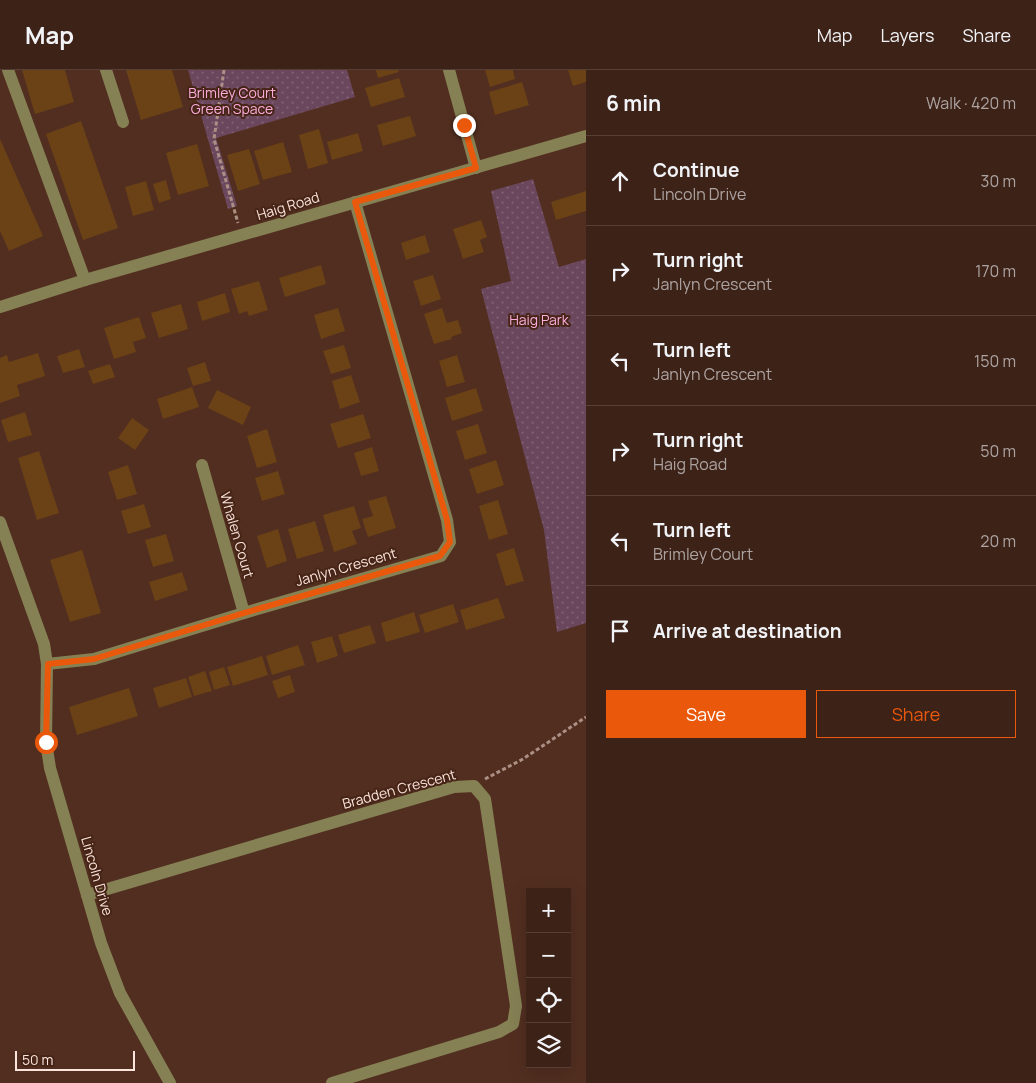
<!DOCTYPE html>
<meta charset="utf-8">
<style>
:root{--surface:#3d2218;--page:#442a21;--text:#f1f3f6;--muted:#ada4a2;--line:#563f37;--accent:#ea580c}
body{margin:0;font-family:Manrope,sans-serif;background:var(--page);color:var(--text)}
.controls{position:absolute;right:15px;bottom:15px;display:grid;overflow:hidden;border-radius:0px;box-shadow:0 5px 20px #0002}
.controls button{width:45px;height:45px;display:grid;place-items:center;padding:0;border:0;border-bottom:1px solid var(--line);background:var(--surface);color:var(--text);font:25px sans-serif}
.scale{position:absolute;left:15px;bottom:12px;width:120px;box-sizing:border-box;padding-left:5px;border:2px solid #fbe4db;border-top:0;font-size:14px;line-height:18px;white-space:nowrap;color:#fbe4db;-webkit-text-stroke:4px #462416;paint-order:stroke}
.stop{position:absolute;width:15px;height:15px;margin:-11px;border:4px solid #ea580c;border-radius:50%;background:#fff}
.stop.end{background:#ea580c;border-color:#fff;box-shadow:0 1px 5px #0008}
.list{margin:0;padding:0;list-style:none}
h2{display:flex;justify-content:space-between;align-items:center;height:65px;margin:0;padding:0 20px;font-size:21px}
h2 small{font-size:16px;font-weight:400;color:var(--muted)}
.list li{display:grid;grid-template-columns:32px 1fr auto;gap:15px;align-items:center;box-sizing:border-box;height:90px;padding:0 20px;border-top:1px solid var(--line)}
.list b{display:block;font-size:19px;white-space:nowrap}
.list p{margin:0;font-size:16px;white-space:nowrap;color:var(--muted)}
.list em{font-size:16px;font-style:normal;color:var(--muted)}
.actions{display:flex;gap:10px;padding:15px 20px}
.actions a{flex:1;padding:11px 0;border:1px solid var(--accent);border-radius:0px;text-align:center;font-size:18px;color:var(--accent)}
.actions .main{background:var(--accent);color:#fff}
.icon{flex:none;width:28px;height:28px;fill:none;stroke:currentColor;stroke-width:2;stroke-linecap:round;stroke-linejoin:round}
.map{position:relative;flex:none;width:586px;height:1013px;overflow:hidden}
header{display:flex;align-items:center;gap:30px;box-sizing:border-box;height:70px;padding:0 25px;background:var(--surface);border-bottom:1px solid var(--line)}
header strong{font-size:24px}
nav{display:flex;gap:28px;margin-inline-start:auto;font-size:18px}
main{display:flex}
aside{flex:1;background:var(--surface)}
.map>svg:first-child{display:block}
.park{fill:url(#park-dots)}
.building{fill:#6b4116}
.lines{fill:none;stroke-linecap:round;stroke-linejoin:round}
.path{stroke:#ad9085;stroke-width:3;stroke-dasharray:4 2.5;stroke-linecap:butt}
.minor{stroke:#868154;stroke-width:12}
.route{stroke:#ea580c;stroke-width:6}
.labels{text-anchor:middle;stroke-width:4;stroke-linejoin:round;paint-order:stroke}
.park-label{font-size:14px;fill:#fcacdd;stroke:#462416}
.street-label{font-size:14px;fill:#fbe4db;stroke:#462416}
</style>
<header>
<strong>Map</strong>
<nav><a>Map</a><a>Layers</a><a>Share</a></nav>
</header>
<main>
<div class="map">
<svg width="586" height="1013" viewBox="0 0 586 1013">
<defs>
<pattern id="park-dots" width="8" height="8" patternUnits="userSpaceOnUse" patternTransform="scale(1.25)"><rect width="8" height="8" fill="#6b475d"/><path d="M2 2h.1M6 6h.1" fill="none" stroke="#816174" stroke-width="1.8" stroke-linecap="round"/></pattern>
</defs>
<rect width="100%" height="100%" fill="#512e20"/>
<g class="park">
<path d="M 188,0 L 347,0 L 355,27 L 216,68 L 237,136 L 228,139 Z"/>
<path d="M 533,109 L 559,197 L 586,189 L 586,553 L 557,562 L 544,460 L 481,219 L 511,211 L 491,121 Z"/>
</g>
<g class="building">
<path d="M 22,0 L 65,0 L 74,32 L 35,44 Z"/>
<path d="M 126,0 L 172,0 L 183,37 L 141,50 Z"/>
<path d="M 376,0 L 398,0 L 399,2 L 378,8 Z"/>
<path d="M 485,0 L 513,0 L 515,9 L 490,17 Z"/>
<path d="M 568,0 L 586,0 L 586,12 L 573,16 Z"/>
<path d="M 399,8 L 405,27 L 371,37 L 365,18 Z"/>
<path d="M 522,12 L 529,35 L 495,45 L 489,22 Z"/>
<path d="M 410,46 L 416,66 L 383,76 L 377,55 Z"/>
<path d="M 81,51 L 118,158 L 83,170 L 46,64 Z"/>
<path d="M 319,59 L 328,93 L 308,99 L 299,65 Z"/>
<path d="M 358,63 L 363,81 L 332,90 L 327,72 Z"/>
<path d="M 0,69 L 43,166 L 9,181 L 0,161 Z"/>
<path d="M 283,72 L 292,102 L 263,110 L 254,81 Z"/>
<path d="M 197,74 L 209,116 L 178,125 L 166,83 Z"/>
<path d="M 249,79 L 260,114 L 238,121 L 227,85 Z"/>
<path d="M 166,110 L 171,129 L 159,133 L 153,114 Z"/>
<path d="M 146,111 L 154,140 L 133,146 L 125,117 Z"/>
<path d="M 586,121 L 586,141 L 556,150 L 551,132 Z"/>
<path d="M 481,150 L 487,167 L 480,170 L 484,182 L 463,189 L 453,159 Z"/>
<path d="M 425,165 L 430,182 L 406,190 L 401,173 Z"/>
<path d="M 321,195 L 326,214 L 285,227 L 279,208 Z"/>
<path d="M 433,205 L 441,229 L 421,236 L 413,211 Z"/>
<path d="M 259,211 L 268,240 L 249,246 L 247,241 L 239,244 L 231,219 Z"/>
<path d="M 225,223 L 230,242 L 202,251 L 197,232 Z"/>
<path d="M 181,234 L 188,259 L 159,268 L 151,243 Z"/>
<path d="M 338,238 L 345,261 L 321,269 L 314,245 Z"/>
<path d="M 442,238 L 447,253 L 458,250 L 462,263 L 451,267 L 452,269 L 434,274 L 424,244 Z"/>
<path d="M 139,247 L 146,268 L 133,272 L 136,282 L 114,289 L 104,258 Z"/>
<path d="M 344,275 L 351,298 L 331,304 L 323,281 Z"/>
<path d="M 79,279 L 85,297 L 63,303 L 57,286 Z"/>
<path d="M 38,283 L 45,306 L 17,315 L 20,326 L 0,333 L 0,288 L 7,285 L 9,292 Z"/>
<path d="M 457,285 L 465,312 L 447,317 L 439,291 Z"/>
<path d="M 205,292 L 211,311 L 193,316 L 187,298 Z"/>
<path d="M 110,294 L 115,307 L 93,314 L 88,301 Z"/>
<path d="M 351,305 L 360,332 L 340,339 L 332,311 Z"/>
<path d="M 192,317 L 199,337 L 163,349 L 157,329 Z"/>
<path d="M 476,318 L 483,341 L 452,351 L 445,328 Z"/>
<path d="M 217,320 L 251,337 L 243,355 L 208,338 Z"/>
<path d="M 25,342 L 32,365 L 8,372 L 1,350 Z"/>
<path d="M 363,344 L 371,368 L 338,378 L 330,354 Z"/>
<path d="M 132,348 L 149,360 L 135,380 L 118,368 Z"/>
<path d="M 478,354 L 487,383 L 465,390 L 456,361 Z"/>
<path d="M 267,359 L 277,392 L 257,398 L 247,366 Z"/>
<path d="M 372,377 L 379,401 L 361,406 L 354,383 Z"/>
<path d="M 39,381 L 59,443 L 37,450 L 18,388 Z"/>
<path d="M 496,390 L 504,415 L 477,424 L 469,399 Z"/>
<path d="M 128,395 L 137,424 L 117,430 L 108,402 Z"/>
<path d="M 278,401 L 285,424 L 262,431 L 255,408 Z"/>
<path d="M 386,426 L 396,458 L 368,467 L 362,449 L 373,446 L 368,431 Z"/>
<path d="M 498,430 L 508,464 L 489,470 L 479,436 Z"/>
<path d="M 144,434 L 151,457 L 128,464 L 121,441 Z"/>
<path d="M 354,436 L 361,458 L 352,461 L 357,474 L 334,482 L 323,445 Z"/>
<path d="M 315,451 L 324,481 L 297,489 L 288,459 Z"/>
<path d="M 278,459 L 287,491 L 267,498 L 257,466 Z"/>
<path d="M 166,464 L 174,491 L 153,497 L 145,470 Z"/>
<path d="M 514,478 L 524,511 L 506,516 L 496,484 Z"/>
<path d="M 82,480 L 101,543 L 70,552 L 50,490 Z"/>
<path d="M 182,502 L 188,520 L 155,531 L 149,512 Z"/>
<path d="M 498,528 L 505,548 L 466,560 L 460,540 Z"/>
<path d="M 453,534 L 459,552 L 425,563 L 419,545 Z"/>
<path d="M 414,542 L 420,562 L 386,572 L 381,553 Z"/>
<path d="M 370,555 L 376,573 L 344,583 L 338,565 Z"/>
<path d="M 332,566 L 338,586 L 317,593 L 311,572 Z"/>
<path d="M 298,575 L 305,595 L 272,605 L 266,586 Z"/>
<path d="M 262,586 L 268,605 L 233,616 L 227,597 Z"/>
<path d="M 224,597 L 230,615 L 214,620 L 209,602 Z"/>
<path d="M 205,601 L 212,621 L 194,626 L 188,607 Z"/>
<path d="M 290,605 L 295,622 L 278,628 L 272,611 Z"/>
<path d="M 186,608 L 192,627 L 159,638 L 153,618 Z"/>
<path d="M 129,618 L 138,646 L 77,665 L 69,637 Z"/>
</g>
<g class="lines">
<g class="path">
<path d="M 224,0 L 214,69 L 238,153"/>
<path d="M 485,709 L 523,689 L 586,647"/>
</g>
<g class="minor">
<path d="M 8,0 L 85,210"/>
<path d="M 106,0 L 123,52"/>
<path d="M 449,0 L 476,98"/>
<path d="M 0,237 L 85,210 L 586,66"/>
<path d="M 202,395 L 244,543"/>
<path d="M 0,452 L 44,574 L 47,594 L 94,589 L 244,543 L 441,486 L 450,472 L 447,450 L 355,132"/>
<path d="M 47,594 L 46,672 L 50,698 L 101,873 L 120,923 L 170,1013"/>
<path d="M 87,825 L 454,717 L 474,716 L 485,729 L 516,936 L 513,954 L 499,962 L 332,1013"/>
</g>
</g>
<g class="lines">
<path class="route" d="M 46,672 L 48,594 L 94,589 L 244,543 L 440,486 L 450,472 L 447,450 L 355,132 L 476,98 L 464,55"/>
</g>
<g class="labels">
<g class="park-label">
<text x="232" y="28">Brimley Court<tspan x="232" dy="16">Green Space</tspan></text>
<text x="539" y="255">Haig Park</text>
</g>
<g class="street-label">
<text transform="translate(288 136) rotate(-17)" y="5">Haig Road</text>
<text transform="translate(237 465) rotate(74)" y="5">Whalen Court</text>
<text transform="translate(346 497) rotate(-16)" y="5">Janlyn Crescent</text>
<text transform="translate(399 719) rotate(-15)" y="5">Bradden Crescent</text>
<text transform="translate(97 806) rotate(74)" y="5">Lincoln Drive</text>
</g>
</g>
</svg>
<div class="controls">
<button>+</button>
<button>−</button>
<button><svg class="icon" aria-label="locate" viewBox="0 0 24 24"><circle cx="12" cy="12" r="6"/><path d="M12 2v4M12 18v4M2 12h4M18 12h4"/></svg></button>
<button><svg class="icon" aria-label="layers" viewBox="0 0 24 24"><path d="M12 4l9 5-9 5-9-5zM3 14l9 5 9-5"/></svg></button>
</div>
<div class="scale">50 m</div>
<div class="stop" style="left:46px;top:672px"></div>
<div class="stop end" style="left:464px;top:55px"></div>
</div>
<aside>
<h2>6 min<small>Walk · 420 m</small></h2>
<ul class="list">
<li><svg class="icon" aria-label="ahead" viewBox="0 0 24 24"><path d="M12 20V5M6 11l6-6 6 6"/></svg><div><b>Continue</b><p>Lincoln Drive</p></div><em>30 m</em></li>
<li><svg class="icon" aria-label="right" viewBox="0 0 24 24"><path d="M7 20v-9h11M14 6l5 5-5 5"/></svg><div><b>Turn right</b><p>Janlyn Crescent</p></div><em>170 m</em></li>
<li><svg class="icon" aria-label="left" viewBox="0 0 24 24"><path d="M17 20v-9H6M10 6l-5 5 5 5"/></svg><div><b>Turn left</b><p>Janlyn Crescent</p></div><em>150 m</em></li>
<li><svg class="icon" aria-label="right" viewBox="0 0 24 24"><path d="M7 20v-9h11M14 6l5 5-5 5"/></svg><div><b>Turn right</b><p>Haig Road</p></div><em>50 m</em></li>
<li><svg class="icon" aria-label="left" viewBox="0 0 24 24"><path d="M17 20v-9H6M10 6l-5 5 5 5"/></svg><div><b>Turn left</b><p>Brimley Court</p></div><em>20 m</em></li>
<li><svg class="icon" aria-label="arrive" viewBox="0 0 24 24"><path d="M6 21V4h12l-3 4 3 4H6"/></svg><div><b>Arrive at destination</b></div></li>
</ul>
<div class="actions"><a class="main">Save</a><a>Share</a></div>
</aside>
</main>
